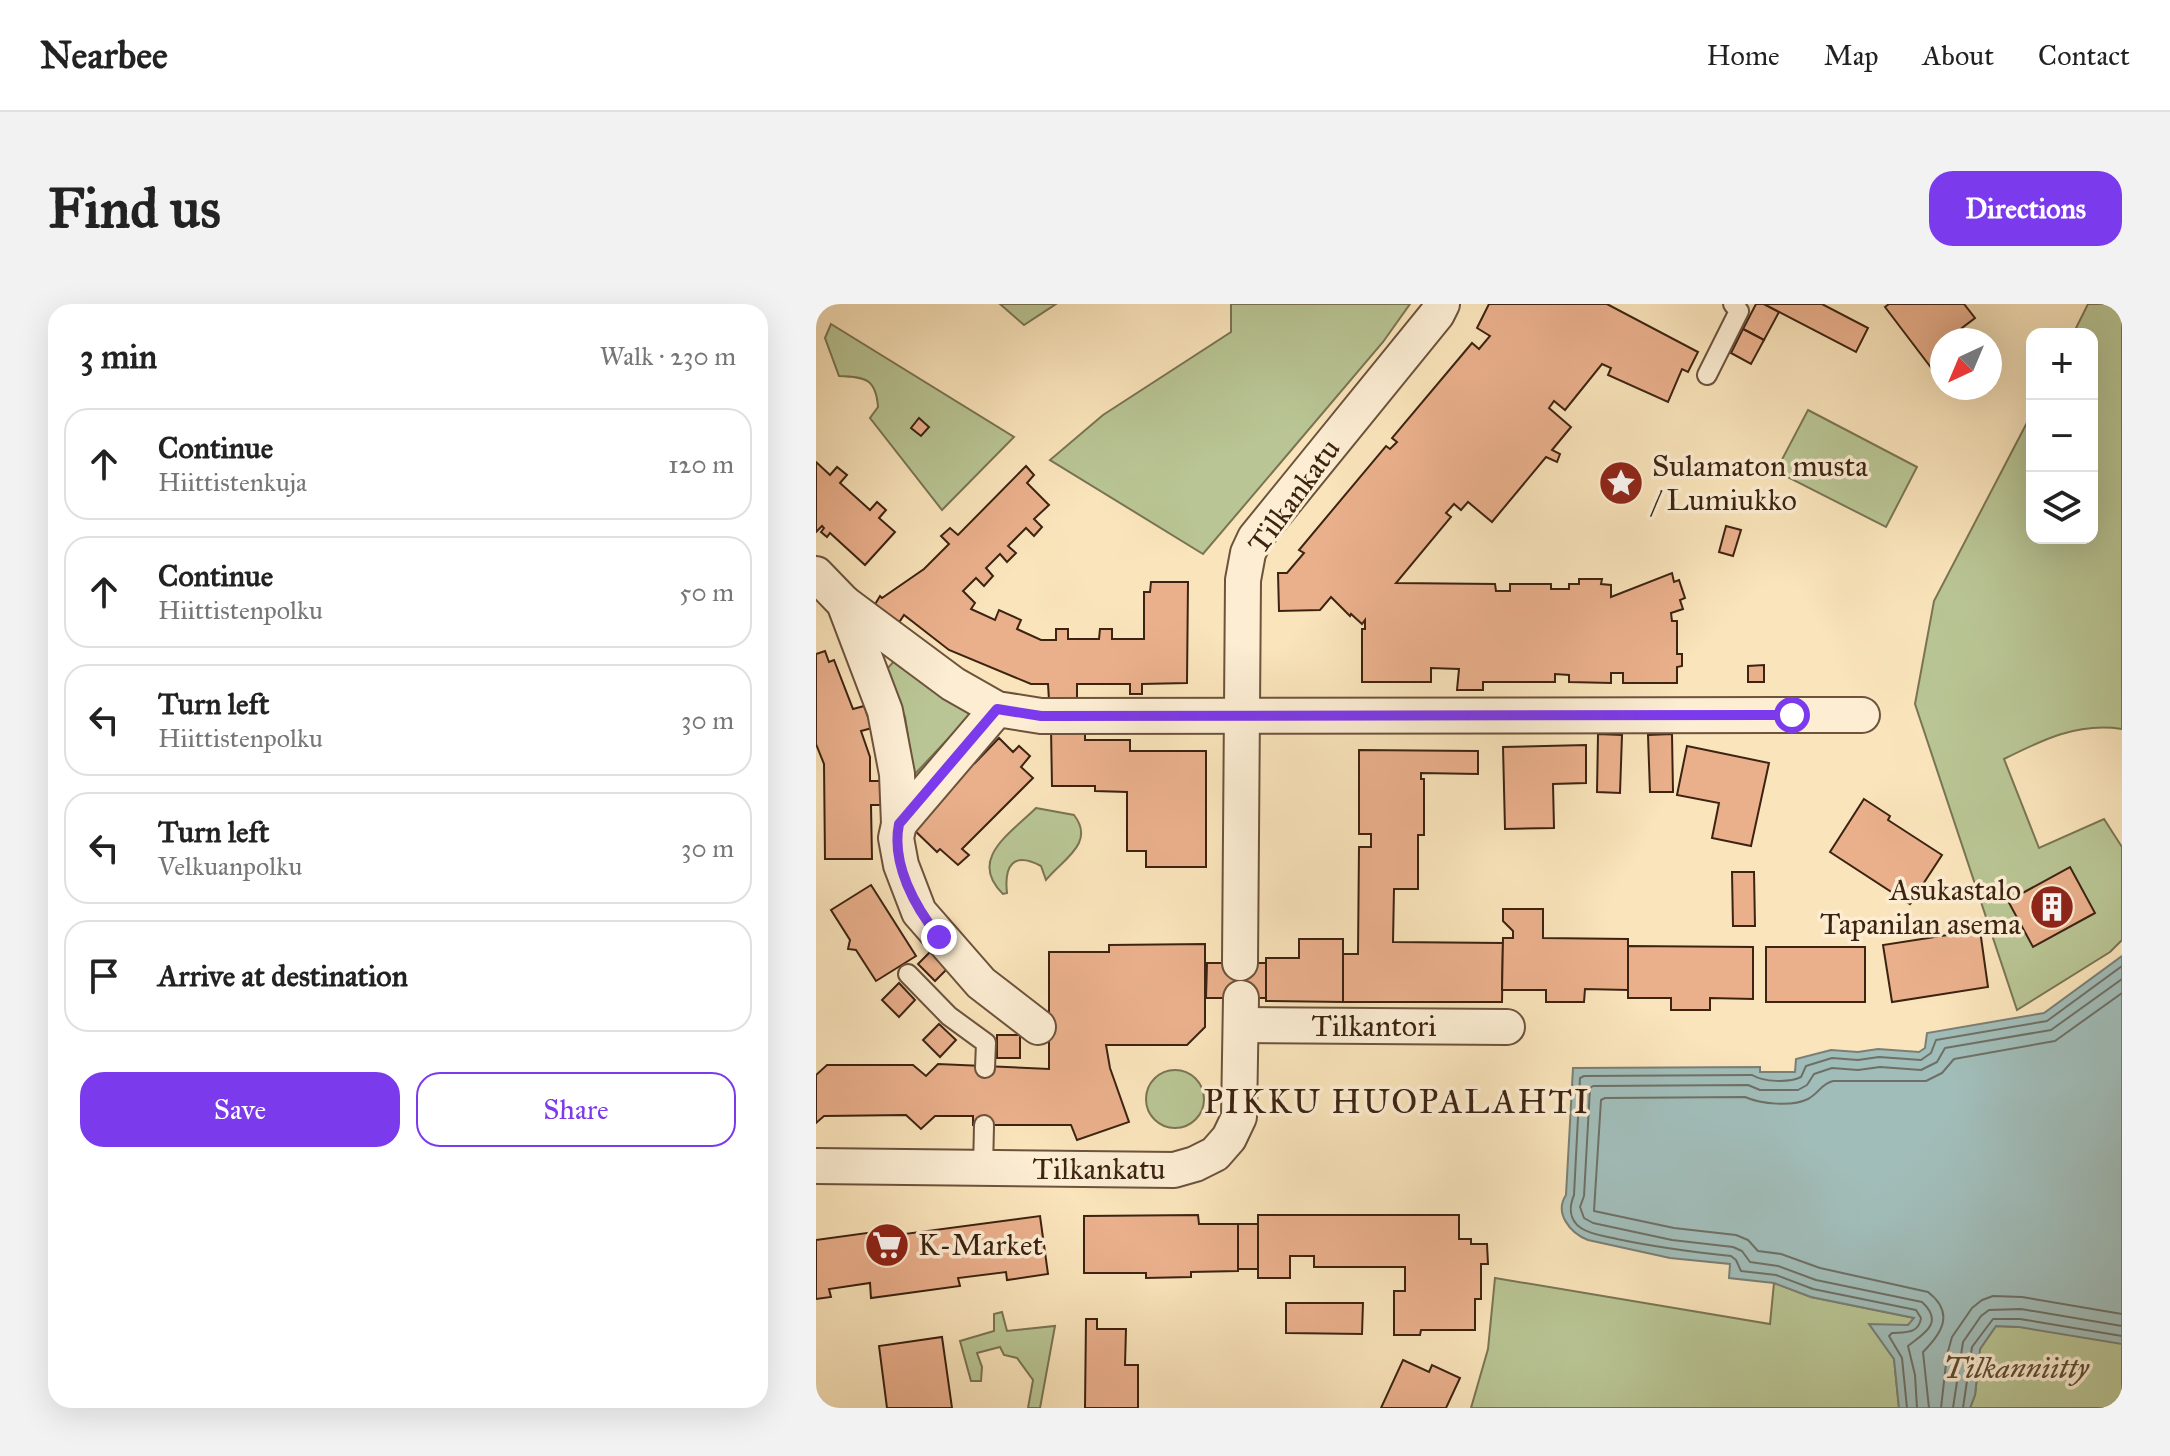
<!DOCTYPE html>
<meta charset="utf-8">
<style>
:root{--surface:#fff;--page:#f2f2f2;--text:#222;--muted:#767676;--line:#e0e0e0;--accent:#7c3aed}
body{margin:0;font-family:"IM FELL Great Primer",serif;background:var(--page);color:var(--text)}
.controls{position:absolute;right:24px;top:24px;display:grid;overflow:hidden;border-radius:16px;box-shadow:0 8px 32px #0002}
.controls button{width:72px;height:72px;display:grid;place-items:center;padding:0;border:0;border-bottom:2px solid var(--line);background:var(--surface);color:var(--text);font:40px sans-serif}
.compass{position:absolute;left:1114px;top:24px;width:72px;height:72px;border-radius:50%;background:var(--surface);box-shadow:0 8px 32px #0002;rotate:224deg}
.stop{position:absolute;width:24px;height:24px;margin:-18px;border:6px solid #7c3aed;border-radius:50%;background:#fff}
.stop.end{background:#7c3aed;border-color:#fff;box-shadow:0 2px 8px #0008}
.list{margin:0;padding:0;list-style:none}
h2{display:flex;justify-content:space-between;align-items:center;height:104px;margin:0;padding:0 32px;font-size:34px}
h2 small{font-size:26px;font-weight:400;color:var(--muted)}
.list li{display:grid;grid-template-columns:52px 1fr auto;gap:24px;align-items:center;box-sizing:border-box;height:112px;margin:0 16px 16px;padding:0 16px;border:2px solid var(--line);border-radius:24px}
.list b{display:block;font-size:30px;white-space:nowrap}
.list p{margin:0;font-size:26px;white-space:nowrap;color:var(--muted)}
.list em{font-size:26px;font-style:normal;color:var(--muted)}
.actions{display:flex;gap:16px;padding:24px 32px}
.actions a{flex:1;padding:18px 0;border:2px solid var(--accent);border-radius:24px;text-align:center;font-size:28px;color:var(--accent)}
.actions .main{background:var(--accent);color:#fff}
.icon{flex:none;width:44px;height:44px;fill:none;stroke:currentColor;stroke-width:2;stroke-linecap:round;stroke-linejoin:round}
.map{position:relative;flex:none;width:1306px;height:1104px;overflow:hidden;border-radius:24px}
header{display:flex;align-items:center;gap:48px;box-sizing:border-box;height:112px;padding:0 40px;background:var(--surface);border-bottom:2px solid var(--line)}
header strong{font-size:38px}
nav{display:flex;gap:44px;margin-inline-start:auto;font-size:28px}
.intro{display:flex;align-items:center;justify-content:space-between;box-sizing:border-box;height:192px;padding:0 48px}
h1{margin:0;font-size:56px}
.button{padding:20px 36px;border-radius:24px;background:var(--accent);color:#fff;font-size:28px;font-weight:700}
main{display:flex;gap:48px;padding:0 48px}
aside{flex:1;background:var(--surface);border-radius:24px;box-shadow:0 8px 32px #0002}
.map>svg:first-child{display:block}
.green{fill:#b9c594;stroke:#7a7453;stroke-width:2}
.water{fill:#a1bdb9;stroke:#797f76;stroke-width:2}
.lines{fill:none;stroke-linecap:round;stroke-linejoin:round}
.shore{stroke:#6e7066;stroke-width:2}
.building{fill:#eab08c;stroke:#3c2312;stroke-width:2}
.lane-casing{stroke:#6c533c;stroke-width:22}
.street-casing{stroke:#6c533c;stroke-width:38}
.lane{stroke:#fcedd3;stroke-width:18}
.street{stroke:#fcedd3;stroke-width:34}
.route{stroke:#7c3aed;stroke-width:10}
.labels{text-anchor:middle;stroke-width:7;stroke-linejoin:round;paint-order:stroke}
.poi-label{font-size:30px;fill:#3c2312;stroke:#fcedd3;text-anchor:start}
.street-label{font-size:30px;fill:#3c2312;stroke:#fcedd3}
.park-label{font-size:30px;font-style:italic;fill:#5b4c32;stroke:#fcedd3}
.quarter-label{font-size:34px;letter-spacing:2px;fill:#3c2312;stroke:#fcedd3}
</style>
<header>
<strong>Nearbee</strong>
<nav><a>Home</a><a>Map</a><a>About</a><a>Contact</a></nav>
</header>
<div class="intro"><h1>Find us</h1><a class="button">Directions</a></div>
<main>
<aside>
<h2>3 min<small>Walk · 230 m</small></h2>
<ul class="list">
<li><svg class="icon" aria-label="ahead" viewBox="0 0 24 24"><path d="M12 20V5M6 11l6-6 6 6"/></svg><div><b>Continue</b><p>Hiittistenkuja</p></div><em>120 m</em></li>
<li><svg class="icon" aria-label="ahead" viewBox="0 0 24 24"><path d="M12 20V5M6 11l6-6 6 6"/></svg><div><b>Continue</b><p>Hiittistenpolku</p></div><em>50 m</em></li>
<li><svg class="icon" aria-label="left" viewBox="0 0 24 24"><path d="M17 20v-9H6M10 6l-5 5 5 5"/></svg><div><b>Turn left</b><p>Hiittistenpolku</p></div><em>30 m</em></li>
<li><svg class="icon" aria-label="left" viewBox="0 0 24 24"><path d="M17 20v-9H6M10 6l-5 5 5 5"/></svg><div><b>Turn left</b><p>Velkuanpolku</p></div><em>30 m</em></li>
<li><svg class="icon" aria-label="arrive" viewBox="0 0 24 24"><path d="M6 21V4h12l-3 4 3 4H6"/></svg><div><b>Arrive at destination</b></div></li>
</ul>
<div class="actions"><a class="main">Save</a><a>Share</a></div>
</aside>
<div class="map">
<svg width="1306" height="1104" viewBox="0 0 1306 1104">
<rect width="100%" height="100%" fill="#fae4bb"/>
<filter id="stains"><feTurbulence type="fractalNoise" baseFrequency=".0025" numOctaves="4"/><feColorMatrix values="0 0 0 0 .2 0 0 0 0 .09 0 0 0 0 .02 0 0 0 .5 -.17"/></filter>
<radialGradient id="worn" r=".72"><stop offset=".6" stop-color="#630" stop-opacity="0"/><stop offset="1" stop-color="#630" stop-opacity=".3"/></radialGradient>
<g class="green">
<path d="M 184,0 L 240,0 L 208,21 Z"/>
<path d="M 415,0 L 594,0 L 567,38 L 387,250 L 234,156 L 287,111 L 415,28 Z"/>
<path d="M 1272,0 L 1306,0 L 1306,425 C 1262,418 1226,436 1188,455 L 1223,544 L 1288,515 L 1306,543 L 1306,636 L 1294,648 L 1201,706 L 1099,400 L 1118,297 L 1216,109 L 1216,234 L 1276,234 L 1276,30 L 1257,30 Z"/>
<path d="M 15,20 L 198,133 L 126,206 L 54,114 L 62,103 C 60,75 50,73 23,72 L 9,34 Z"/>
<path d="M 992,106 L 1101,163 L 1070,223 L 960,167 Z"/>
<path d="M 80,355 L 159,406 L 98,471 L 89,413 L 70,366 Z"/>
<path d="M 220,504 L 258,511 C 280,539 246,556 230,576 L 225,562 C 197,547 188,562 191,589 L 187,590 C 151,555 195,529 220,504 Z"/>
<circle cx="359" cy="795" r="29"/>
<path d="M 1306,965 L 1306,1104 L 1154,1104 L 1159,1091 L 1164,1045 L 1180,1022 L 1203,1023 Z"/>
<path d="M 679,974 L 954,1020 L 958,979 L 995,993 L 1099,1014 L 1092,1021 L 1054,1021 L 1078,1055 L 1083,1104 L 655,1104 L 672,1045 Z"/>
<path d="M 186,1008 L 191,1027 L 239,1022 L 224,1104 L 212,1104 L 217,1076 L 201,1054 L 188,1051 L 184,1043 L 161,1049 L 166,1063 L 165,1077 L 155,1077 L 144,1037 L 178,1027 L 178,1010 Z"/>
</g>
<path class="water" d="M 1306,652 L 1306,1040 L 1203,1023 L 1180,1022 L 1164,1045 L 1159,1091 L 1154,1104 L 1083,1104 L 1078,1055 L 1053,1020 L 1092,1021 L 1098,1014 L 995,993 L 958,979 L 913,974 L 914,960 L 854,954 L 772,936 C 754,929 738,909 750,891 L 757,764 L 944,763 L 944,768 L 979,768 L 980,755 L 1015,746 L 1042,748 L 1062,745 L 1103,748 L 1109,744 L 1111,729 L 1228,709 Z"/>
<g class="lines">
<g class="shore">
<path d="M 1091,1104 L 1086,1054 L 1073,1032 L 1076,1029 C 1089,1028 1103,1030 1105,1014 L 1100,1006 L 997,985 L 960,971 L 925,967 L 920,956 L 915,952 C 876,948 839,943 801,935 C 790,932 775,931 765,924 C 753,916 753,903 758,891 L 764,774 L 768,772 L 936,771 C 948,778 973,779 985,773 L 990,762 L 1016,754 L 1042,756 L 1063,753 L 1105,756 L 1115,749 L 1120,736 L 1231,717 L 1306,662"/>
<path d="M 1101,1104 L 1099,1071 L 1092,1042 C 1107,1030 1129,1019 1106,998 L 1000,976 L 962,962 L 934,958 L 926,947 L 917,943 L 856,936 L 777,919 L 768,914 L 764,903 L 768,892 L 774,784 L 777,782 L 932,781 L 944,786 L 982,786 L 991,781 L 998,770 L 1016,764 L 1042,766 L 1064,763 L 1105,766 L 1121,758 L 1129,744 L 1235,726 L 1306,675"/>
<path d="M 1113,1104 L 1107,1048 C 1126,1029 1139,1009 1112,988 L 1004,964 L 965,950 L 942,947 L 932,936 L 920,931 L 858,924 L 778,907 L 785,796 L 789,794 L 929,793 C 945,800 976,803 992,795 C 1003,789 1005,780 1017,777 L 1110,777 L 1126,769 L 1138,755 L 1239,737 L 1306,689"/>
<path d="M 1125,1104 L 1131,1051 L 1136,1033 L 1156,1004 L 1166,996 L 1177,992 L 1206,993 L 1306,1010"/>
<path d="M 1137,1104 L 1147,1038 L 1165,1012 L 1173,1006 L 1205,1005 L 1306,1022"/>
<path d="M 1147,1104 L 1156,1043 L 1177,1015 L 1204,1015 L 1306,1032"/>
</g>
</g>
<g class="building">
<path d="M 673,0 L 791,0 L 882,48 L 872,68 L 866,65 L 852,98 L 792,71 L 795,64 L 786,60 L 749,106 L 738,97 L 733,104 L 755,123 L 736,146 L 744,150 L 741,158 L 730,153 L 676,218 L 652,198 L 645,206 L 638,200 L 630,209 L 635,213 L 580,279 L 679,280 L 680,287 L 694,287 L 694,280 L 735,280 L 735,285 L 753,285 L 753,280 L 763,280 L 763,275 L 786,275 L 785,280 L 795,281 L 795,293 L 856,269 L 858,278 L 863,276 L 869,294 L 864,296 L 867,305 L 855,309 L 856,317 L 861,317 L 861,350 L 866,350 L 866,362 L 861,363 L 861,379 L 807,379 L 807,369 L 795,369 L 795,379 L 753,378 L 753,371 L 739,370 L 739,378 L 667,378 L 667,386 L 641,386 L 643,365 L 615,364 L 615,378 L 546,378 L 546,325 L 549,325 L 549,316 L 546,320 L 535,310 L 534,312 L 515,293 L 504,306 L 463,307 L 462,269 L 471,269 L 488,249 L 483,246 L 570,142 L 574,145 L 581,138 L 576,134 L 656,39 L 663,45 L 674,32 L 661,24 Z"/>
<path d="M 940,0 L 948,0 L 963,8 L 948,36 L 927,25 Z"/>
<path d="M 948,0 L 1006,0 L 1052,24 L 1040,48 Z"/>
<path d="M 1073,0 L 1148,0 L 1159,14 L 1146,24 L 1156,36 L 1126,36 L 1126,78 L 1069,3 Z"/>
<path d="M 927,25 L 948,36 L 935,60 L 915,49 Z"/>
<path d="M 103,114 L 113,123 L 105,132 L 95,124 Z"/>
<path d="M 0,158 L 14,171 L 21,163 L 31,171 L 24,179 L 54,206 L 61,198 L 70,206 L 63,214 L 79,228 L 49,261 L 14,229 L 11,233 L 5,228 L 8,224 L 6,222 L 0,228 Z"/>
<path d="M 210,162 L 218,171 L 211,179 L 233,201 L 218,215 L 226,223 L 218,232 L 210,224 L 192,242 L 200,249 L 191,258 L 184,250 L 170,264 L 177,272 L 168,282 L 160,274 L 147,287 L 159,299 L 155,305 L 179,316 L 183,306 L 205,316 L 201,325 L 225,336 L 240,336 L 240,325 L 252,325 L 252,335 L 283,335 L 284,325 L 296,325 L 296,335 L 328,335 L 328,288 L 334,288 L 335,278 L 372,278 L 371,379 L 326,380 L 326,390 L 314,390 L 314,380 L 261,380 L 261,396 L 233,396 L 232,380 L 215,380 L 133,346 L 88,311 L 82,320 L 58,302 L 64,292 L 66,294 L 108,265 L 133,240 L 125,232 L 134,224 L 142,231 Z"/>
<path d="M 910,222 L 925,226 L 917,252 L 903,248 Z"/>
<path d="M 9,347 L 13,358 L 18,356 L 37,405 L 48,402 L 56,424 L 45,427 L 54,453 L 54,477 L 66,477 L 66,501 L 55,501 L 56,555 L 9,555 L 8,460 L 0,440 L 0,350 Z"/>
<path d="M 948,361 L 948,378 L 932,378 L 932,362 Z"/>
<path d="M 235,424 L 269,425 L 269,436 L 314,436 L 314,447 L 390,447 L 390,563 L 330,563 L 330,547 L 311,547 L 311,488 L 279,487 L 279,482 L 236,482 Z"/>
<path d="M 782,430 L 806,431 L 804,489 L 781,488 Z"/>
<path d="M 856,430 L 857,488 L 834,488 L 832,431 Z"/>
<path d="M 183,434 L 197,448 L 203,442 L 214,452 L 205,463 L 217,474 L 146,545 L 153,551 L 142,561 L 124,545 L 121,548 L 95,523 L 155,454 L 159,459 Z"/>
<path d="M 770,441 L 770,479 L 737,480 L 738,524 L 689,525 L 687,443 Z"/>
<path d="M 871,442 L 953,459 L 935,542 L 896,534 L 903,499 L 861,491 Z"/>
<path d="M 543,446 L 662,447 L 662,470 L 605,469 L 605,475 L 608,475 L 608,531 L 602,531 L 602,585 L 578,585 L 577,638 L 687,639 L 686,698 L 527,698 L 527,650 L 542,650 L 543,543 L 555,543 L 555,530 L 543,530 Z"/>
<path d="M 1048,495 L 1074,512 L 1072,516 L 1126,551 L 1094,600 L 1014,548 Z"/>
<path d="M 1254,563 L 1279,609 L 1217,643 L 1192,597 Z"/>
<path d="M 916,568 L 938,568 L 939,622 L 917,622 Z"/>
<path d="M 55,581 L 100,652 L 60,677 L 40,646 L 32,645 L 34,636 L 15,606 Z"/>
<path d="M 687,605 L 727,605 L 727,634 L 812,635 L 812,686 L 769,685 L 768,698 L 730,698 L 730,686 L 686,686 L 687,634 L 697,634 L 697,627 L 687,617 Z"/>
<path d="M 1164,626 L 1172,683 L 1076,698 L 1067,641 Z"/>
<path d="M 483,635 L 527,635 L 527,698 L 450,697 L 450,654 L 483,654 Z"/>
<path d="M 389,640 L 389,723 L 371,741 L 290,741 L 294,764 L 313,818 L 261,836 L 255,821 L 157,821 L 157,812 L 119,812 L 105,825 L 90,811 L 8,812 L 0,819 L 0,771 L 11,761 L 97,761 L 110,772 L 122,760 L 233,765 L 233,648 L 293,648 L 293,641 Z"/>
<path d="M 812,642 L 937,643 L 937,695 L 894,694 L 894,706 L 855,706 L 855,694 L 812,694 Z"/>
<rect x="950" y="643" width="99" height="55"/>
<path d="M 118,644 L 135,661 L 119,677 L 102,660 Z"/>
<path d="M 391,659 L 450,659 L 450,694 L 390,694 Z"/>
<path d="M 83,679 L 99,696 L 83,713 L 66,696 Z"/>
<path d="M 123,720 L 140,736 L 124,753 L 107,736 Z"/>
<rect x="181" y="731" width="23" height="23"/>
<path d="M 382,911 L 383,920 L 422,920 L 422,967 L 375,968 L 375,973 L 330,974 L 330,969 L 268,969 L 268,912 Z"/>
<path d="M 442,911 L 643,911 L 643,935 L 655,935 L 655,940 L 671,940 L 672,960 L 665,960 L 665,995 L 659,995 L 659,1026 L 605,1026 L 604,1031 L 578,1031 L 578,987 L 589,987 L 589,963 L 498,963 L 498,952 L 474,952 L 474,974 L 442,974 Z"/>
<path d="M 224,912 L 232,970 L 191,976 L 190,968 L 142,974 L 144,982 L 55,994 L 54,979 L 13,985 L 15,993 L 0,995 L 0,936 L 58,928 L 59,934 Z"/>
<rect x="422" y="920" width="20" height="45"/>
<path d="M 470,999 L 547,999 L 546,1030 L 470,1029 Z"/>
<path d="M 270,1015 L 281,1015 L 281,1025 L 310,1025 L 309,1061 L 322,1061 L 322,1104 L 269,1104 Z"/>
<path d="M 126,1033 L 136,1104 L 71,1104 L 63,1042 Z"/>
<path d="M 587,1056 L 613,1068 L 616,1061 L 644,1074 L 630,1104 L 565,1104 Z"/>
</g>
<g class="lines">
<g class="lane-casing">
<g id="lane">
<path d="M 891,71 L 923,7 L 917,0"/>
<path d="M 92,670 L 133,712 L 170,739 L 169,764"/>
<path d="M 167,866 L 168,821"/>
</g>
</g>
<g class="street-casing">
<g id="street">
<path d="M 0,270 L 28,299 L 69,407 L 81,470 L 83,520 L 80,534 L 85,561 L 103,608 L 165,679 L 222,723"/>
<path d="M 28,299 L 137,380 L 181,405 L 225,412 L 1046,411"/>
<path d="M 83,520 L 181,405"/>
<path d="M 424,659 L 427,276 L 432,249 L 439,234 L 621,10 L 626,0"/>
<path d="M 425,721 L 691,723"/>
<path d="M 0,862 L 358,866 L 379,860 L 399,850 L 413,834 L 423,813 L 425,694"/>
</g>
</g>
<use href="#lane" class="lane"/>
<use href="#street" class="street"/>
</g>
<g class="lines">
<path class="route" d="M 123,633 C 99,603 75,560 83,520 L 181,405 L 225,412 L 976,411"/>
</g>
<defs>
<g id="sight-disc" transform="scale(2.3)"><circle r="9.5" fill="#8f2418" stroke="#fcedd3"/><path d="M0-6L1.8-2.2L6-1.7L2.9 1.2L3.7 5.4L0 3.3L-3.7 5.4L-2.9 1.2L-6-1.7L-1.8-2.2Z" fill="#fff"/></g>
<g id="building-disc" transform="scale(2.3)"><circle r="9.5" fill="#8f2418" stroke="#fcedd3"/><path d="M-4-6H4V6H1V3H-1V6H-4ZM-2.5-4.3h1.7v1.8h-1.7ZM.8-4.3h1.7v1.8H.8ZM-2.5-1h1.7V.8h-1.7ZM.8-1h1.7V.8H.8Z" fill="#fff"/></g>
<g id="supermarket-disc" transform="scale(2.3)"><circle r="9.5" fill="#8f2418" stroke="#fcedd3"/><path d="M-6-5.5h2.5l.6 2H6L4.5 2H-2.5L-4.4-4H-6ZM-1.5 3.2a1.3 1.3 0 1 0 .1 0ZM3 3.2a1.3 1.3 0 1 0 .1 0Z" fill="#fff"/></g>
</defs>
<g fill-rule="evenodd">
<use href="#sight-disc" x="805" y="179"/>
<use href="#building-disc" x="1236" y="603"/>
<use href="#supermarket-disc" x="71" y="941"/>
</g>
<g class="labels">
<g class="poi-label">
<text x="836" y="172">Sulamaton musta<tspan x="836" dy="34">/ Lumiukko</tspan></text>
<text x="1205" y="596" text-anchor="end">Asukastalo<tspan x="1205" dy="34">Tapanilan asema</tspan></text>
<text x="102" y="951">K-Market</text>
</g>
<g class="street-label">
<text transform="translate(478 192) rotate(-54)" y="10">Tilkankatu</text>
<text x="558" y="732">Tilkantori</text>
<text x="283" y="875">Tilkankatu</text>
</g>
<g class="park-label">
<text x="1200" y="1074">Tilkanniitty</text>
</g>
<g class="quarter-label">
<text x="581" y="809">PIKKU HUOPALAHTI</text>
</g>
</g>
<rect width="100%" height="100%" filter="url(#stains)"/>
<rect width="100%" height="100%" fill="url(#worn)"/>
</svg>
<div class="controls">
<button>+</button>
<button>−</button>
<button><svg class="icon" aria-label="layers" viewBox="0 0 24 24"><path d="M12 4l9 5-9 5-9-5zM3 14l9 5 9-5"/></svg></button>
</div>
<svg class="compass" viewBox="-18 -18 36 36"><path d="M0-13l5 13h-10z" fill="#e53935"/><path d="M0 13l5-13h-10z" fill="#767676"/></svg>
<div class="stop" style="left:976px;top:411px"></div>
<div class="stop end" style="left:123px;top:633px"></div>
</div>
</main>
